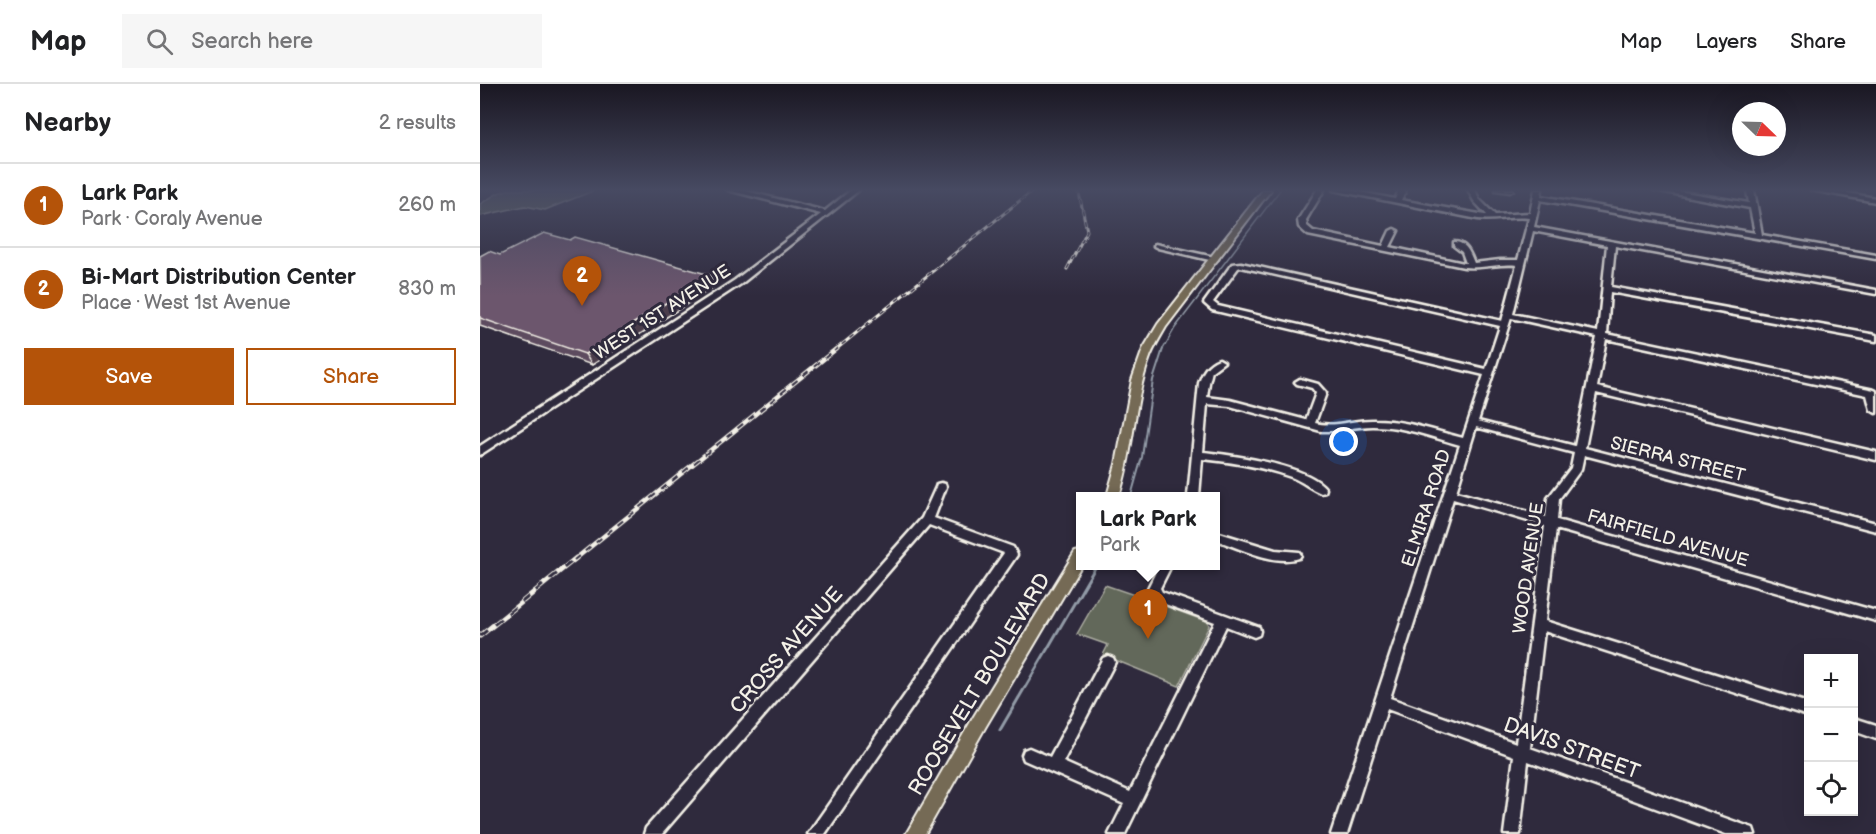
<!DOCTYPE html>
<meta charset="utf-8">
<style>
:root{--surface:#fff;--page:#f6f6f6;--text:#202124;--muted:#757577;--line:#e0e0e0;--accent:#b45309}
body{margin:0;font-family:"Balsamiq Sans",sans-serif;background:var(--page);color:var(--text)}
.controls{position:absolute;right:18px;bottom:18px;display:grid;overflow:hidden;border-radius:0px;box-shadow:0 6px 24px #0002}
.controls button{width:54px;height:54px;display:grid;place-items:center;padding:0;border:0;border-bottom:2px solid var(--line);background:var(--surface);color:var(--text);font:30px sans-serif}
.compass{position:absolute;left:1252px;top:18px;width:54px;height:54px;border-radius:50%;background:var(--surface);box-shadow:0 6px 24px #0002;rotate:113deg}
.you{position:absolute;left:864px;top:358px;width:21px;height:21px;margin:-15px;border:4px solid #fff;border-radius:50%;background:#1a73e8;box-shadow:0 0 0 9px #1a73e833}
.badge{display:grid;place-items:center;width:39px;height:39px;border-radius:50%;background:var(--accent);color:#fff;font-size:20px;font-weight:700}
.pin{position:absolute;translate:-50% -50px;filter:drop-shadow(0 2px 3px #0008)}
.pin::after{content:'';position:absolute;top:32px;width:21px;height:18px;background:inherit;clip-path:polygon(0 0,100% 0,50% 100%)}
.popup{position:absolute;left:596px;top:408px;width:144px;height:78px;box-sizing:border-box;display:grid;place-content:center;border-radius:0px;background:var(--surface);filter:drop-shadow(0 2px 4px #0005);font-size:20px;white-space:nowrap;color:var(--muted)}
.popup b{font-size:22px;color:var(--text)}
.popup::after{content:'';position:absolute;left:50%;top:100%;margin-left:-12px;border:12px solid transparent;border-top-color:var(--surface)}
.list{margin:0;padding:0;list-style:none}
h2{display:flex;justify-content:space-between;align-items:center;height:78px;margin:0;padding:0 24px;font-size:26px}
h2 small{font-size:20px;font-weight:400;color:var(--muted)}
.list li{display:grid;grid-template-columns:39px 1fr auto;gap:18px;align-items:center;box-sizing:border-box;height:84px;padding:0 24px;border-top:2px solid var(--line)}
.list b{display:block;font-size:22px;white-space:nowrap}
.list p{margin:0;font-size:20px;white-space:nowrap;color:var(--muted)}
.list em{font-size:20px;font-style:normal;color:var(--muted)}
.actions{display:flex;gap:12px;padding:18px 24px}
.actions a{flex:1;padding:14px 0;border:2px solid var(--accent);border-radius:0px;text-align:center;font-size:21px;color:var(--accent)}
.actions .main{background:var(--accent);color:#fff}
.icon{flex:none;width:33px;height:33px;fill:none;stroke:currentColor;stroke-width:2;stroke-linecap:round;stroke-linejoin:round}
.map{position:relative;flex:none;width:1396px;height:750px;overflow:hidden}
header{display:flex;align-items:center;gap:36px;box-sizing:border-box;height:84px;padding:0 30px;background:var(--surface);border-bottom:2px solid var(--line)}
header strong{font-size:28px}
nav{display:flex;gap:33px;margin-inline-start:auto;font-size:21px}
.search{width:420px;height:54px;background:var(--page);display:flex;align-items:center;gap:15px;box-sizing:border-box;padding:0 21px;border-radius:0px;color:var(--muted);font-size:22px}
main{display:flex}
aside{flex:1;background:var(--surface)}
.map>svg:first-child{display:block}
.green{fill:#62675a;stroke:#abaca1;stroke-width:1.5}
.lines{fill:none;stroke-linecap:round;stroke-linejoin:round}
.stream-far2{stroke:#929ba7;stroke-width:1.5}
.stream-far1{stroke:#929ba7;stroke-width:2}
.stream{stroke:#929ba7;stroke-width:3}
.minor-casing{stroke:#f4f1e8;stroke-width:5}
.major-casing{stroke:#f4f1e8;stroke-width:4}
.minor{fill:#2f2a3d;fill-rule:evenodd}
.major{fill:#756a55;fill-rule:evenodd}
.rail-far2-casing{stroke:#f4f1e8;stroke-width:3}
.rail-far1-casing{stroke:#f4f1e8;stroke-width:4.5}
.rail-casing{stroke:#f4f1e8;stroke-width:5}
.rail-far2{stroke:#2f2a3d;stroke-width:1.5;stroke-dasharray:5;stroke-linecap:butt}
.rail-far1{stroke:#2f2a3d;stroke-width:2;stroke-dasharray:7;stroke-linecap:butt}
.rail{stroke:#2f2a3d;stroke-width:3;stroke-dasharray:9;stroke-linecap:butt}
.wall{fill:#5d4b5e;stroke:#f4f1e8;stroke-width:1.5}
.shaded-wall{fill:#4c3d4c;stroke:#f4f1e8;stroke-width:1.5}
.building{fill:#6c576d;stroke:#f4f1e8;stroke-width:1.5}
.labels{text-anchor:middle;stroke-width:6;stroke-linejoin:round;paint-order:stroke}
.street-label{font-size:18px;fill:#f4f1e8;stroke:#2f2a3d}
.near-street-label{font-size:21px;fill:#f4f1e8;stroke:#2f2a3d}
</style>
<header>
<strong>Map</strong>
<div class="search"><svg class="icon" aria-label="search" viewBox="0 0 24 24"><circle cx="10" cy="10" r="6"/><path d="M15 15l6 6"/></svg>Search here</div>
<nav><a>Map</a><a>Layers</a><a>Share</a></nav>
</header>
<main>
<aside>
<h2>Nearby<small>2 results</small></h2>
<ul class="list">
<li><span class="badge">1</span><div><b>Lark Park</b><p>Park · Coraly Avenue</p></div><em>260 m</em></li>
<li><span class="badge">2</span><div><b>Bi-Mart Distribution Center</b><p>Place · West 1st Avenue</p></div><em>830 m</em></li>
</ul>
<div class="actions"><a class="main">Save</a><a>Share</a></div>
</aside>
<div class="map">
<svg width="1396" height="750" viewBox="0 0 1396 750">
<rect width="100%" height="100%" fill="#2f2a3d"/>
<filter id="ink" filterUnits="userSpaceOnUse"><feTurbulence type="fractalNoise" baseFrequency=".0167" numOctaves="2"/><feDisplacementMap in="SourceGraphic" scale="12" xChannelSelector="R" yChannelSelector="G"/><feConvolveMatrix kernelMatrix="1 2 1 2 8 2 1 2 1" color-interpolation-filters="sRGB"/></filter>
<g filter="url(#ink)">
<g class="green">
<path d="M 27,106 L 113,106 L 113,107 L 65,126 L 45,122 L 0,132 L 0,120 L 18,109 Z"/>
<path d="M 625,501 L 660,513 L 665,511 L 669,516 L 728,538 L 729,542 L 699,602 L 623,571 L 628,561 L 597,550 Z"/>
</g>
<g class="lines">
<path class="stream-far2" d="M 682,267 L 695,244 L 800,106"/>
<path class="stream-far1" d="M 651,412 L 662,373 L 673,296 L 683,265"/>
<path class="stream" d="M 520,646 L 616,482"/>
<g class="minor-casing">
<g id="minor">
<path d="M 248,106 L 262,106 L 345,127 L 371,106 L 379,106 L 261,200 L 0,371 L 0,362 L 255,196 L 341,130 Z"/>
<path d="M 837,106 L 844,106 L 826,136 L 827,142 L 833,147 L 903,162 L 910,147 L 914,145 L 918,147 L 910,163 L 984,179 L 986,179 L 982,168 L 974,162 L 974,158 C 986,158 990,169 994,179 L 1020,176 L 1038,176 L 1049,134 C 1031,132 1015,137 998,135 L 853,106 L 870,106 L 915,115 L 919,106 L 926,106 L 921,116 L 1005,131 L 1007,131 L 994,117 L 988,106 L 995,106 L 999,115 L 1015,131 L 1050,129 L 1055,106 L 1062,106 L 1061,112 L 1275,149 L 1270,124 L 1174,106 L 1192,106 L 1269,119 L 1267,106 L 1274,106 L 1282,151 L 1396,171 L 1396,175 L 1060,116 L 1054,143 L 1396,206 L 1396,210 L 1135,162 L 1131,203 L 1396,251 L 1396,257 L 1130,208 L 1127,250 L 1394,306 L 1396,307 L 1396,329 L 1391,326 L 1387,311 L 1126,255 L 1117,303 L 1396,368 L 1396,376 L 1116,309 L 1105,364 L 1396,439 L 1396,447 L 1104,371 L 1101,385 L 1079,415 L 1077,436 L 1396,527 L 1396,537 L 1076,445 L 1065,537 L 1328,619 L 1328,632 L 1064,547 L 1050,664 L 1267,742 L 1273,744 L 1275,750 L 1246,750 L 1048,677 L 1040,750 L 1024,750 L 1034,672 L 907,625 L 867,750 L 851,750 L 980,361 C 952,353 923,342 893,342 C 875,342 859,348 841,347 L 750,322 L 727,320 L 723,368 C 752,371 828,381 846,405 L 845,408 L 841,409 C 831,405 822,397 811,393 C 783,383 752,378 722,375 L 719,412 L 708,412 L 719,299 C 723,287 727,280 739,275 L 744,278 L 732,287 L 729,299 L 727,313 L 750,316 L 826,336 L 836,309 L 832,304 L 817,300 L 815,298 L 820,295 L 838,300 L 846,309 L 835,339 C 855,344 875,335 895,336 C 925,336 954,347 983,354 L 1004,291 L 732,226 L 724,219 L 752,180 L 761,179 L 1022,237 L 1037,181 C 1019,179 1001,185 984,183 L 828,151 L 819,143 L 818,136 ZM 1053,147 L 1127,161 L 1118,248 L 1033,230 ZM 761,183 L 1020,242 L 1006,285 L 738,222 L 733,218 L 758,184 ZM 1031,234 L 1117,253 L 1095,362 L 998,337 ZM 996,343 L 1094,369 L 1091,384 L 1068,414 L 1066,433 L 976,408 ZM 973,415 L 1065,442 L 1036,659 L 910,614 Z"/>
<path d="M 1016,106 L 1033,106 L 1030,108 Z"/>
<path d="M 1331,106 L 1350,106 L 1396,114 L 1396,118 Z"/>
<path d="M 675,160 L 734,173 L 738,175 L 734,177 L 678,164 L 674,162 Z"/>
<path d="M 461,399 L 465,400 L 466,403 L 454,434 L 533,463 L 537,471 L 345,750 L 328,750 L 524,469 L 449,441 L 182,750 L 164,750 L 166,744 L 442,434 L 456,403 L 457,400 Z"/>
<path d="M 736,448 L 795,466 L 819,468 L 821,471 L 819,474 C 795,482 759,464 736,456 Z"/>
<path d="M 679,482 L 691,482 L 680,504 L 682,508 L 779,543 L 780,547 L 779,551 L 774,553 L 746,542 L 645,750 L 629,750 L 644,720 L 544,676 L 542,671 L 544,666 L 549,664 L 570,673 L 623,574 L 628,572 L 633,574 L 635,578 L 583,678 L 650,708 L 735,538 L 674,516 L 668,504 Z"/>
<path d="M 1374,634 L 1396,641 L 1396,655 L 1374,647 Z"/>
</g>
</g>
<g class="major-casing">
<g id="major">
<path d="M 783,106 L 791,106 L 686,243 C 680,254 673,264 669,276 C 653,320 654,368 639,412 L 627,412 L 636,380 L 652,296 L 663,265 L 678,240 Z"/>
<path d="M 600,467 L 601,482 L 506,642 L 445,750 L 426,750 L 494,632 L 595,468 Z"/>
</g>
</g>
<use href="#minor" class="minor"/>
<use href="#major" class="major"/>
<g class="rail-far2-casing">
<g id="rail-far2">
<path d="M 587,185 L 607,147 L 599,109"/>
<path d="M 354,267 L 553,106"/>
</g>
</g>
<g class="rail-far1-casing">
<path id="rail-far1" d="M 94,476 L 356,265"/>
</g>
<g class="rail-casing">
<path id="rail" d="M 0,552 L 96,474"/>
</g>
<use href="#rail-far2" class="rail-far2"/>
<use href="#rail-far1" class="rail-far1"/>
<use href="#rail" class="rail"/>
</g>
<path class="wall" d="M 20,171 L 235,202 L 112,281 L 0,242 L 0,172 Z"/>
<path class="shaded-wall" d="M 230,191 L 235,202 L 112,281 L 105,270 Z"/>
<path class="building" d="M 64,149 L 90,156 L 95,153 L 230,191 L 105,270 L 0,234 L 0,172 L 9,167 L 20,171 Z"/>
</g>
<linearGradient id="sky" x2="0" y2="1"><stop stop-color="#1a1722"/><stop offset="0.5" stop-color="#474a62"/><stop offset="1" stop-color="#474a62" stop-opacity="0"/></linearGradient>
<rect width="1396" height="212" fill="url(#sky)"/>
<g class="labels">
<g class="street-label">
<text transform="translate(182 228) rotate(-33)" y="6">WEST 1ST AVENUE</text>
<text transform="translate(1198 375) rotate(14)" y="6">SIERRA STREET</text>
<text transform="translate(946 424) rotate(-72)" y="6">ELMIRA ROAD</text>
<text transform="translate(1188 454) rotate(16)" y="6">FAIRFIELD AVENUE</text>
<text transform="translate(1048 484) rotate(-82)" y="6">WOOD AVENUE</text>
</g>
<g class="near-street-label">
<text transform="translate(306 566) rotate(-49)" y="7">CROSS AVENUE</text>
<text transform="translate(499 600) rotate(-59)" y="7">ROOSEVELT BOULEVARD</text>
<text transform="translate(1092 664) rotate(20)" y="7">DAVIS STREET</text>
</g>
</g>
</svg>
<div class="controls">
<button>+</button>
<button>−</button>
<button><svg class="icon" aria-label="locate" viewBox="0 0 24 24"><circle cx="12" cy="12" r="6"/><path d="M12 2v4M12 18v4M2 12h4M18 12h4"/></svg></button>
</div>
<svg class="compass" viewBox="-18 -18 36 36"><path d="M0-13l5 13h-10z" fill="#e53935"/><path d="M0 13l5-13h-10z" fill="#757577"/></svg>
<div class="you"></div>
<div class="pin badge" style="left:668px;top:555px">1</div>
<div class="popup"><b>Lark Park</b>Park</div>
<div class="pin badge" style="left:102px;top:222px">2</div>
</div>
</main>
